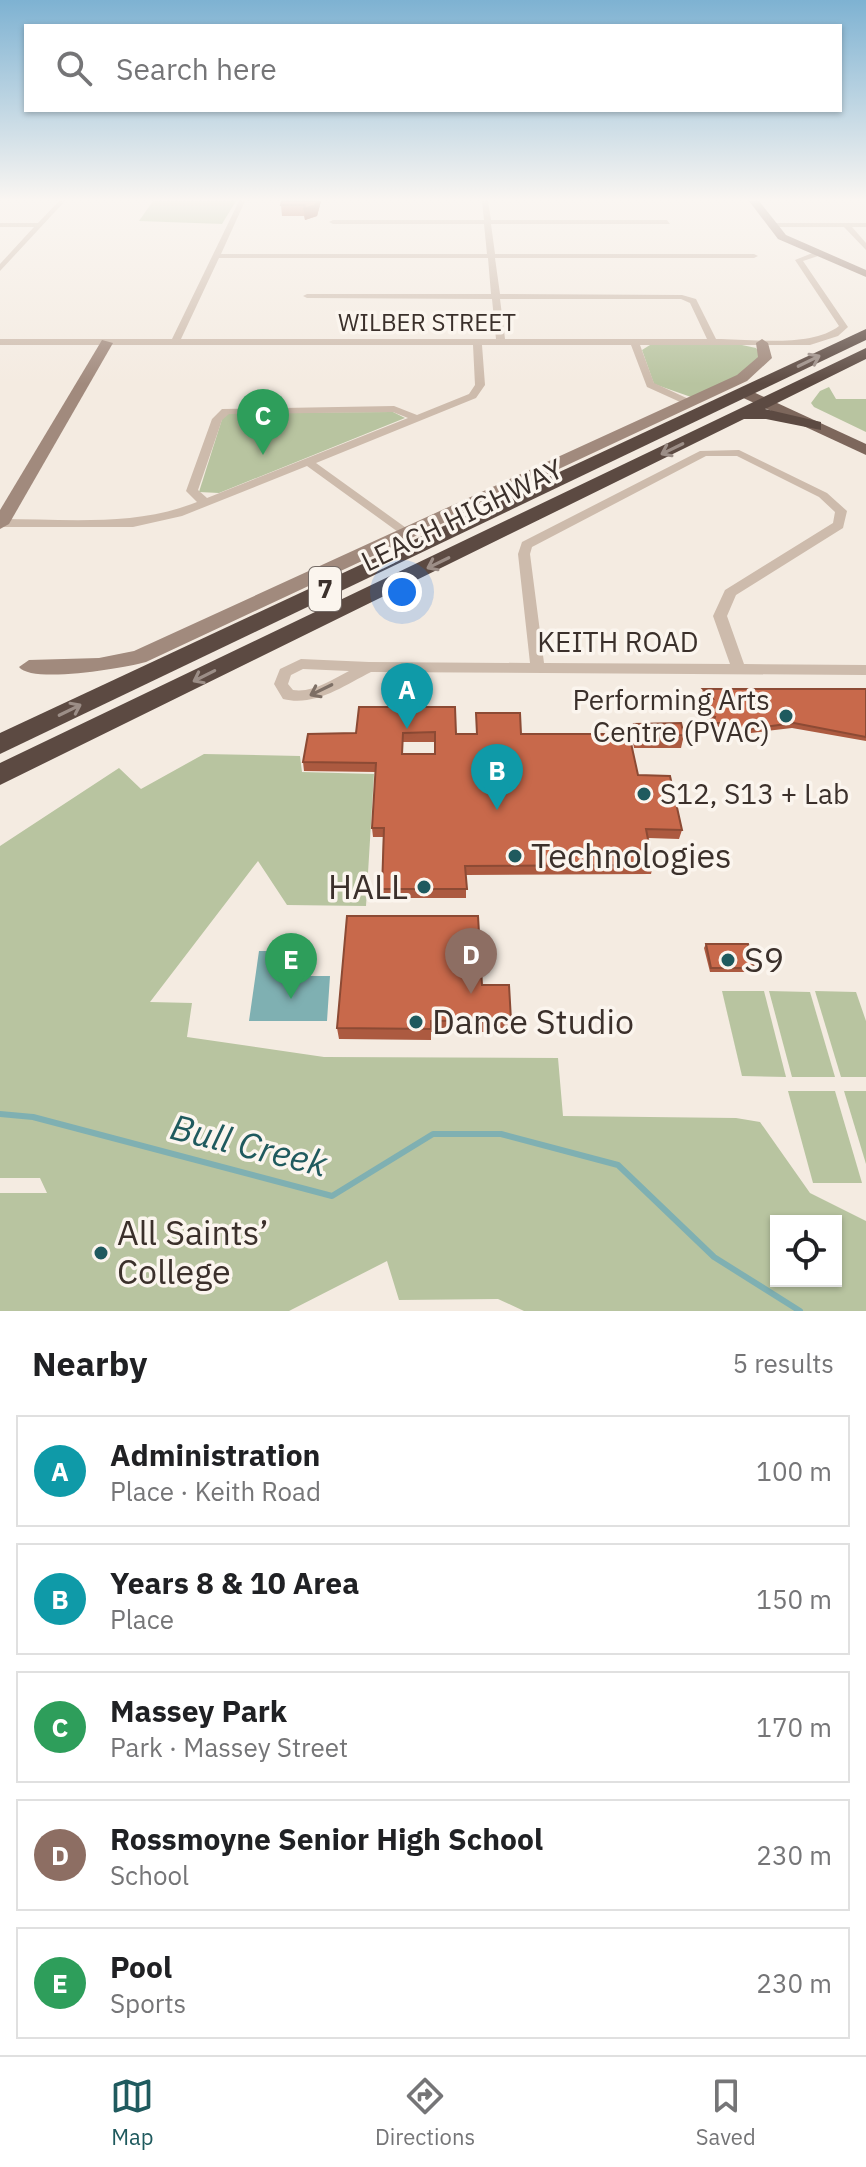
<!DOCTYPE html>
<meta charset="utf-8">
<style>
:root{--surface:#fff;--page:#f2f2f2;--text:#202124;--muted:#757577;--line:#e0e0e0;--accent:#1f5a5e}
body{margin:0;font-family:"IBM Plex Sans",sans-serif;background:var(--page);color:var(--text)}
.controls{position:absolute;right:24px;bottom:24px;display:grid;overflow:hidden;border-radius:0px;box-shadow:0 2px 6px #0004}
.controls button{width:72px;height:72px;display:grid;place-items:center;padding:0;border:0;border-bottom:2px solid var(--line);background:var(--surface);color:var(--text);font:40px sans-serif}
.you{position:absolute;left:402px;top:592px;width:28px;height:28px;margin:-20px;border:6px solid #fff;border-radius:50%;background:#1a73e8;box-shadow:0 0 0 12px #1a73e833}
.badge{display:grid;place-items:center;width:52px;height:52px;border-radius:50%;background:var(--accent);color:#fff;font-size:26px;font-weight:700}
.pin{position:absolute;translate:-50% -66px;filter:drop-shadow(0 2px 4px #0008)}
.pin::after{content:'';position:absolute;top:42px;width:28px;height:24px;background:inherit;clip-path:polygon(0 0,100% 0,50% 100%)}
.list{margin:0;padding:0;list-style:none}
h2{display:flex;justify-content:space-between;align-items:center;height:104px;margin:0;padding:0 32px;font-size:34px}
h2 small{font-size:26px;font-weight:400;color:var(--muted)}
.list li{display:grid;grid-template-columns:52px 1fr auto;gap:24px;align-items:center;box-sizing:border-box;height:112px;margin:0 16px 16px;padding:0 16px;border:2px solid var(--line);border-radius:0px}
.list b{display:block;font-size:30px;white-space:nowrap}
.list p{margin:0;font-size:26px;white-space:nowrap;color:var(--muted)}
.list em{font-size:26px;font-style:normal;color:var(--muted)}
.icon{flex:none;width:44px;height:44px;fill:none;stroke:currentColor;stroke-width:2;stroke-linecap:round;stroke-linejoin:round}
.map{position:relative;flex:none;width:866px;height:1311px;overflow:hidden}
.search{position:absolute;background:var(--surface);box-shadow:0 2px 6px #0004;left:24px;right:24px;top:24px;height:88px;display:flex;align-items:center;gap:20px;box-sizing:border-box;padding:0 28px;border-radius:0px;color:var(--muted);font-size:30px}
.sheet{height:744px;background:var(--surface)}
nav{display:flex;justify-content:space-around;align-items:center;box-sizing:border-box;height:112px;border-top:2px solid var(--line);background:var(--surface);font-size:22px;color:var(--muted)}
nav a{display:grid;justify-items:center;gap:4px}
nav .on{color:var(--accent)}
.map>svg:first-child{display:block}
.green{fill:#b8c4a0;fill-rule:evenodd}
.water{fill:#7fb0b2}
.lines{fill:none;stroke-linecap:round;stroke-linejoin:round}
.stream{stroke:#7fb0b2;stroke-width:6}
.street{fill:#cdbbac;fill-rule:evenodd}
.secondary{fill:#a18a7d;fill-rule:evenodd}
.primary{fill:#7d675c;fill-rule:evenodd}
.highway{fill:#5c4a42;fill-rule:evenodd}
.wall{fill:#ac5a40;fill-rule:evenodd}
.shaded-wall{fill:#8c4a34}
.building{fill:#c8694b;stroke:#8c4a34;stroke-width:2;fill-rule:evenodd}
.oneway{stroke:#9c8e87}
.oneway2{stroke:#7d6f65}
.poi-dot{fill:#1f5a5e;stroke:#fbf5ee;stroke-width:3}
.labels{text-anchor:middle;stroke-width:7;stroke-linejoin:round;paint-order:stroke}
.far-street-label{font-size:24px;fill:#3b302b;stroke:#fbf5ee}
.shield{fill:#fbf5ee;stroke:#756b66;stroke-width:2}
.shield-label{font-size:26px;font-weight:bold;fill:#3b302b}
.street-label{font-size:28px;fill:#3b302b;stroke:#fbf5ee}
.poi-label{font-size:28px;fill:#3b302b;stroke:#fbf5ee;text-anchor:end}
.near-poi-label{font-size:34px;fill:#3b302b;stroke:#fbf5ee;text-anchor:start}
.near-water-label{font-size:36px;font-style:italic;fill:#1f5a5e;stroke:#fbf5ee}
</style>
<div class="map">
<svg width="866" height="1311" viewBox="0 0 866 1311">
<rect width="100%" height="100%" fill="#f4ebe1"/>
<g class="green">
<path d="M 153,201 L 236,201 L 222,224 L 139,221 Z"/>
<path d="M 650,345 L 742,345 L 756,348 L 761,355 L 738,377 L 691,397 L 654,384 L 642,350 Z"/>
<path d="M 829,387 L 836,399 L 866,399 L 866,432 L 814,407 L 811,403 L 820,391 Z"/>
<path d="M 393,412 L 405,418 L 219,493 L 199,492 L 223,416 L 228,413 Z"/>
<path d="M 204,754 L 300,756 L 302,772 L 374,774 L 366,906 L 287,905 L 258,861 L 150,1002 L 192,1003 L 187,1037 L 324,1057 L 558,1058 L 563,1116 L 736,1118 L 760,1122 L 810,1193 L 866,1221 L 866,1311 L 524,1311 L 498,1299 L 399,1300 L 387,1261 L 289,1311 L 0,1311 L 0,1193 L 47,1193 L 40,1178 L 0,1178 L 0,846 L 119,768 L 141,789 ZM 776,1221 L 836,1221 L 836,1281 L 776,1281 Z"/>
<path d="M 722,991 L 764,991 L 786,1077 L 742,1076 Z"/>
<path d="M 769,991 L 810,992 L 835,1077 L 792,1077 Z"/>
<path d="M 815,991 L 856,992 L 866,1021 L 866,1077 L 841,1077 Z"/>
<path d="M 788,1091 L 835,1091 L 862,1183 L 813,1183 Z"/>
<path d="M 844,1091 L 866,1091 L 866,1164 Z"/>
</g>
<path class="water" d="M 259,951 L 291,951 L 289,976 L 330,976 L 327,1021 L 249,1021 Z"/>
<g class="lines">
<path class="stream" d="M 0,1114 L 33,1117 L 332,1196 L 433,1134 L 501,1134 L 618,1165 L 714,1257 L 800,1311"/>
<g class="street">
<path d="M 59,201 L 65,201 L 0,271 L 0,264 L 34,227 L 0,227 L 0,223 L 38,223 Z"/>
<path d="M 239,201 L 245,201 L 221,254 L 487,254 L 484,224 L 333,224 L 329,222 L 333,220 L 484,220 L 482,201 L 488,201 L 491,220 L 667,220 L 670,224 L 491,224 L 495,254 L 754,254 L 758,256 L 754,258 L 495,258 L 500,294 L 682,295 L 696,299 L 716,339 C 751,339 811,348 839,326 L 795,260 L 815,252 L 819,254 L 818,256 L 803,261 L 848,327 L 838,336 L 810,345 L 640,345 L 654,383 L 693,401 L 694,403 L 689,406 L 647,387 L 631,345 L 482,345 L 485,385 L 476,398 L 316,463 L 409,530 L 411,533 L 405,537 L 307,466 L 182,516 L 133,527 L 0,527 L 0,519 C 66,519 135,527 197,502 L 186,491 L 212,419 L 222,409 L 394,406 L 417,415 L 469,394 L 475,385 L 473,345 L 0,345 L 0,339 L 172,339 ZM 219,258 L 488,258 L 491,294 L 307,294 L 303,296 L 307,298 L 492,299 L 496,339 L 181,339 ZM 500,299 L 681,299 L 690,303 L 707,339 L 505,339 ZM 393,412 L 408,418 L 207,498 L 198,490 L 222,420 L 229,414 Z"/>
<path d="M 772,223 L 866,223 L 866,227 L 852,227 L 866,243 L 866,250 L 844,227 L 769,227 Z"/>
<path d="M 739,450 L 827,493 L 847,511 L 843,528 L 736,595 L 727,616 L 744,664 L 866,665 L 866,675 L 371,672 C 343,686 315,707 283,699 L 274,684 L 280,669 L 301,659 L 369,662 L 530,663 L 518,554 L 522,542 L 700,451 ZM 706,456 L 737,456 L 819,497 L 835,512 L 833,523 L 725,590 L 713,616 L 730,664 L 544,663 L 530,554 L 532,547 ZM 303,669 L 349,671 C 331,680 313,693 293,690 L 288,684 L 291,675 Z"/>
</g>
<g class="secondary">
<path d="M 749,201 L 759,201 L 786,235 L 866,270 L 866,277 L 778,239 Z"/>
<path d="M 762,339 L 768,343 L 772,358 L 747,381 L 146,662 C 124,668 32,684 19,667 L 29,660 L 99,658 L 134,651 L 737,375 L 758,357 L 756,343 Z"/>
<path d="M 102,340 L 113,343 L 9,524 L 0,529 L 0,510 Z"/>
</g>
<path class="primary" d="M 739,390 L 749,390 L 866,444 L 866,455 L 739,396 Z"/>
<g class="highway">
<path d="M 866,329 L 866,340 L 0,754 L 0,733 Z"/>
<path d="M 866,348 L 866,359 L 765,409 L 821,422 L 821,430 L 766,419 L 744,419 L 0,785 L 0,763 Z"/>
</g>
</g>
<g class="wall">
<path d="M 321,201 L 317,216 L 305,220 L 304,216 L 282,216 L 281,205 Z"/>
<path d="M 703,689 L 866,689 L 866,741 L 792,728 L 734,735 L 729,727 L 712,727 L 714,721 L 706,719 L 703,704 L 704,700 L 708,699 L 702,693 Z"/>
<path d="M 359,707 L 456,734 L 476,734 L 476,713 L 521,734 L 638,775 L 682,830 L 679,839 L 648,838 L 653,865 L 651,874 L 466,875 L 466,898 L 382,898 L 383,837 L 373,837 L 372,828 L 376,772 L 304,771 L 303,762 L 356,733 ZM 403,742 L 435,742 L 435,754 L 403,754 Z"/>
<path d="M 634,724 L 684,735 L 681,748 L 634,748 L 632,736 Z"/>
<path d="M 706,944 L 754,968 L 752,972 L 710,972 L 704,948 Z"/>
<path d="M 482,985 L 511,1020 L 510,1032 L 431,1032 L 431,1040 L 339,1039 L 337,1028 Z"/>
</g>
<path class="shaded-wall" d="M 317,201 L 321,201 L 317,216 L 305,220 L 304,209 Z"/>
<g class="building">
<path d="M 282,201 L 317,201 L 316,205 L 304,209 L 305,205 L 281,205 Z"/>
<path d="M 703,689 L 866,689 L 866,737 L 794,723 L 735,731 L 731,723 L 713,723 L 715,717 L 707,715 L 704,700 L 713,699 Z"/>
<path d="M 359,707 L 455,707 L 456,734 L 477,734 L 476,713 L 520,713 L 521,734 L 629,734 L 638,775 L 670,776 L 682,830 L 646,829 L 653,865 L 465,866 L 467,889 L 382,889 L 384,828 L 372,828 L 376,763 L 303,762 L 308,734 L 356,733 ZM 435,732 L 435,754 L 402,754 L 403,733 Z"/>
<path d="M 681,723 L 684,735 L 637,736 L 634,724 Z"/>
<path d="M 347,916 L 478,916 L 482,985 L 509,985 L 511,1020 L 431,1021 L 431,1029 L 337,1028 Z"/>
<path d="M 706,944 L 748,944 L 754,968 L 711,968 Z"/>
</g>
<defs><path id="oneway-shaft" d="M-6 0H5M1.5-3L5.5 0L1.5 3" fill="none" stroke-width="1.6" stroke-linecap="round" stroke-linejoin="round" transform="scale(2)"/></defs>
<g class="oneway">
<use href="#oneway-shaft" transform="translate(809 361) rotate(-26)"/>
<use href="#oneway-shaft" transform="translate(672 449) rotate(154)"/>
<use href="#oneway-shaft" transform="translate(438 563) rotate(154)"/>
<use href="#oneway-shaft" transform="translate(204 676) rotate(153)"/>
<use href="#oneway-shaft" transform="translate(70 710) rotate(-26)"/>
</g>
<use class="oneway2" href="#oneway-shaft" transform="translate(321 690) rotate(154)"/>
<linearGradient id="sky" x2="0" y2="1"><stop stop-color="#7eb2d2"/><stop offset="0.52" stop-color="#faf6f2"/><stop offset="1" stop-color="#faf6f2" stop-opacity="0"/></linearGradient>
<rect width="866" height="384" fill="url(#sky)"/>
<g class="poi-dot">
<circle cx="786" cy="716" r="8"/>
<circle cx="644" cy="794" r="8"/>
<circle cx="515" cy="856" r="8"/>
<circle cx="424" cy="887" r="8"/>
<circle cx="728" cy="960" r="8"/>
<circle cx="416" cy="1022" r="8"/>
<circle cx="101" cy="1253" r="8"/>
</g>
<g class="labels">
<g class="far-street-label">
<text x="427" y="331">WILBER STREET</text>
</g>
<rect class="shield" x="309" y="567" width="32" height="44" rx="6"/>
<g class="shield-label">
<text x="325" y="598">7</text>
</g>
<g class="street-label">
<text transform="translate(462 515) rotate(-26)" y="10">LEACH HIGHWAY</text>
<text x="618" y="652">KEITH ROAD</text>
</g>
<g class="poi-label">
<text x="770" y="710">Performing Arts<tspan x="770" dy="32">Centre (PVAC)</tspan></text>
<text x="660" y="804" text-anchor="start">S12, S13 + Lab</text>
</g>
<g class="near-poi-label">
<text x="531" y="868">Technologies</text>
<text x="408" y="899" text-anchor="end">HALL</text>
<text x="744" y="972">S9</text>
<text x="432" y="1034">Dance Studio</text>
<text x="117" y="1245">All Saints’<tspan x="117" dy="39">College</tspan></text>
</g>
<g class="near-water-label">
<text transform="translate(249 1145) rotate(14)" y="13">Bull Creek</text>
</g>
</g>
</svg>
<div class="controls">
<button><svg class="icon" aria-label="locate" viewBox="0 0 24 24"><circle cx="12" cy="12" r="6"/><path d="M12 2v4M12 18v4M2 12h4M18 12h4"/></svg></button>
</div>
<div class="you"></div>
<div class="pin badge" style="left:407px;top:729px;background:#0f9aa8">A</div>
<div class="pin badge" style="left:497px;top:810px;background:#0f9aa8">B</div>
<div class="pin badge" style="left:263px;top:455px;background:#2e9e5b">C</div>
<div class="pin badge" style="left:471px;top:994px;background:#8d6e63">D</div>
<div class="pin badge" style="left:291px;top:999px;background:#2e9e5b">E</div>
<div class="search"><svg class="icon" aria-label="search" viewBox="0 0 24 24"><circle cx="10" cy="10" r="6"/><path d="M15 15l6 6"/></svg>Search here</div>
</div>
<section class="sheet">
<h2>Nearby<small>5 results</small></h2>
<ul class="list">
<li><span class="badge" style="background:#0f9aa8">A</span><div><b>Administration</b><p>Place · Keith Road</p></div><em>100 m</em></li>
<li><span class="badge" style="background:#0f9aa8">B</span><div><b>Years 8 &amp; 10 Area</b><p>Place</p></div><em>150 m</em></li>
<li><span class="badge" style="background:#2e9e5b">C</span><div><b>Massey Park</b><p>Park · Massey Street</p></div><em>170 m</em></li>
<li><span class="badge" style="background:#8d6e63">D</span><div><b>Rossmoyne Senior High School</b><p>School</p></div><em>230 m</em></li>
<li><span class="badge" style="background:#2e9e5b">E</span><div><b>Pool</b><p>Sports</p></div><em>230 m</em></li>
</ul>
</section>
<nav>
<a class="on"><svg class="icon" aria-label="map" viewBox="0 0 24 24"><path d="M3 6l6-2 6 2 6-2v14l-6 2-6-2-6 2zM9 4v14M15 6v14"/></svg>Map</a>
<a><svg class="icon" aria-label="directions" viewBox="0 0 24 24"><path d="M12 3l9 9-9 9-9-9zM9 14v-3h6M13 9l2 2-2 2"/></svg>Directions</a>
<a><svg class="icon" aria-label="saved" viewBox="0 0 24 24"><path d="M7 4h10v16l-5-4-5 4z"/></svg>Saved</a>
</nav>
